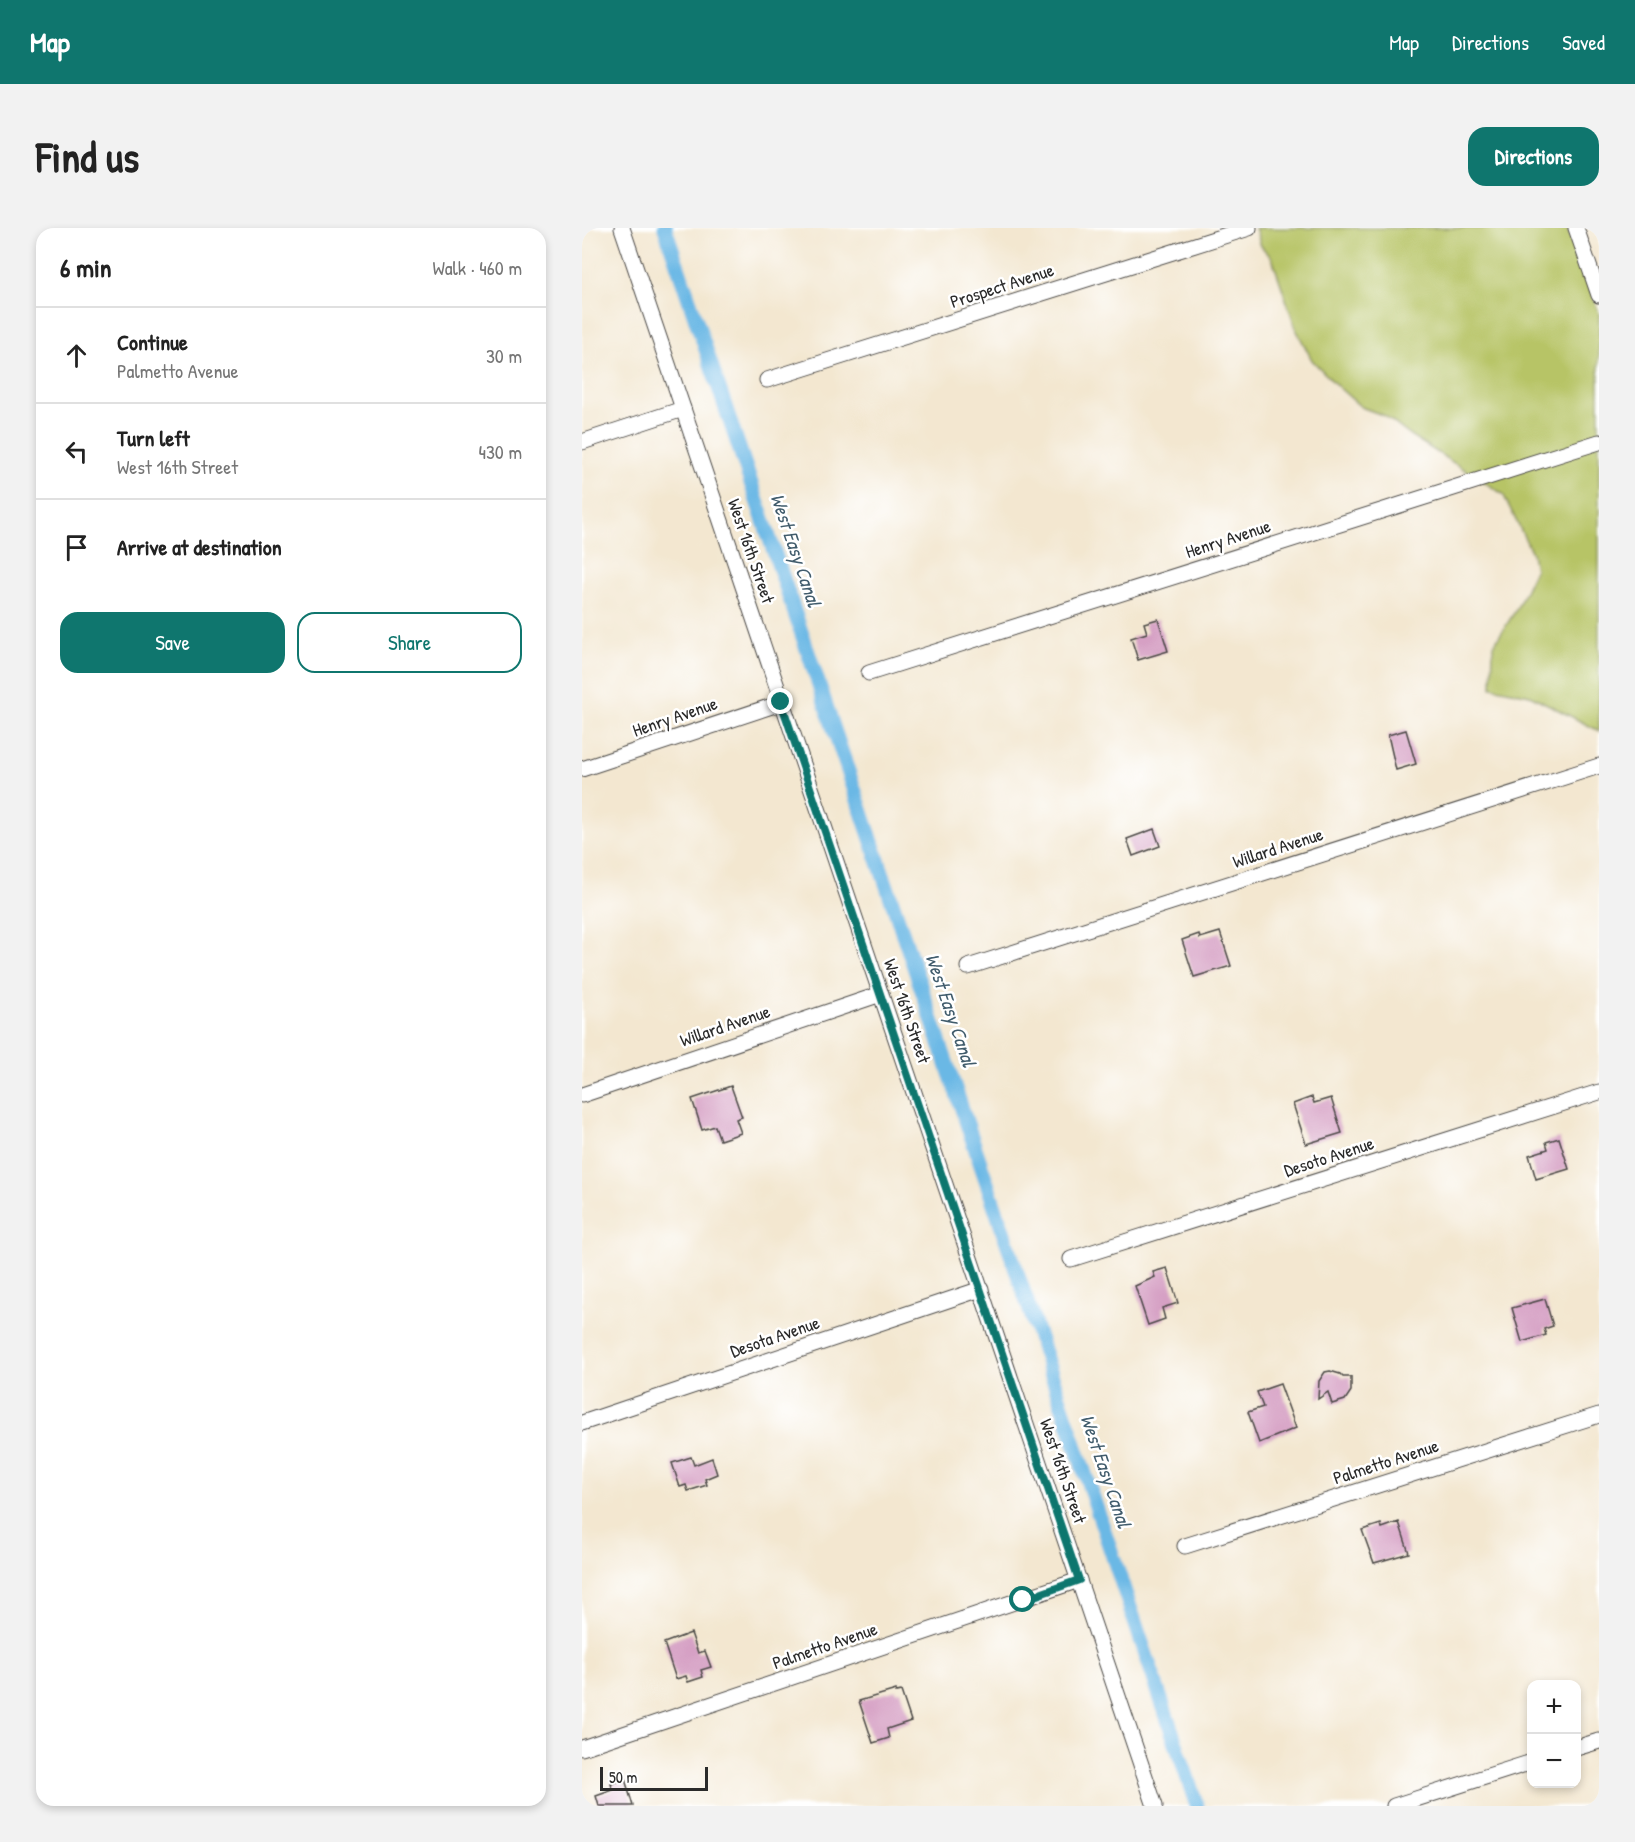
<!DOCTYPE html>
<meta charset="utf-8">
<style>
:root{--surface:#fff;--page:#f2f2f2;--text:#222;--muted:#767676;--line:#e0e0e0;--accent:#0f766e}
body{margin:0;font-family:"Patrick Hand",sans-serif;background:var(--page);color:var(--text)}
.controls{position:absolute;right:18px;bottom:18px;display:grid;overflow:hidden;border-radius:12px;box-shadow:0 3px 9px #0003}
.controls button{width:54px;height:54px;display:grid;place-items:center;padding:0;border:0;border-bottom:2px solid var(--line);background:var(--surface);color:var(--text);font:30px sans-serif}
.scale{position:absolute;left:18px;bottom:15px;width:108px;box-sizing:border-box;padding-left:6px;border:3px solid #2b2b2b;border-top:0;font-size:16px;line-height:21px;white-space:nowrap;color:#2b2b2b;-webkit-text-stroke:4px #fff;paint-order:stroke}
.stop{position:absolute;width:18px;height:18px;margin:-14px;border:4px solid #0f766e;border-radius:50%;background:#fff}
.stop.end{background:#0f766e;border-color:#fff;box-shadow:0 2px 6px #0008}
.list{margin:0;padding:0;list-style:none}
h2{display:flex;justify-content:space-between;align-items:center;height:78px;margin:0;padding:0 24px;font-size:26px}
h2 small{font-size:20px;font-weight:400;color:var(--muted)}
.list li{display:grid;grid-template-columns:39px 1fr auto;gap:18px;align-items:center;box-sizing:border-box;height:96px;padding:0 24px;border-top:2px solid var(--line)}
.list b{display:block;font-size:22px;white-space:nowrap}
.list p{margin:0;font-size:20px;white-space:nowrap;color:var(--muted)}
.list em{font-size:20px;font-style:normal;color:var(--muted)}
.actions{display:flex;gap:12px;padding:18px 24px}
.actions a{flex:1;padding:14px 0;border:2px solid var(--accent);border-radius:18px;text-align:center;font-size:21px;color:var(--accent)}
.actions .main{background:var(--accent);color:#fff}
.icon{flex:none;width:33px;height:33px;fill:none;stroke:currentColor;stroke-width:2;stroke-linecap:round;stroke-linejoin:round}
.map{position:relative;flex:none;width:1017px;height:1578px;overflow:hidden;border-radius:18px}
header{display:flex;align-items:center;gap:36px;box-sizing:border-box;height:84px;padding:0 30px;background:var(--accent);color:#fff}
header strong{font-size:28px}
nav{display:flex;gap:33px;margin-inline-start:auto;font-size:21px}
.intro{display:flex;align-items:center;justify-content:space-between;box-sizing:border-box;height:144px;padding:0 36px}
h1{margin:0;font-size:42px}
.button{padding:15px 27px;border-radius:18px;background:var(--accent);color:#fff;font-size:21px;font-weight:700}
main{display:flex;gap:36px;padding:0 36px}
aside{flex:1;background:var(--surface);border-radius:18px;box-shadow:0 3px 9px #0003}
.map>svg:first-child{display:block}
.green{fill:#b7c466;stroke:#717848;stroke-width:1.5}
.lines{fill:none;stroke-linecap:round;stroke-linejoin:round}
.canal{stroke:#6bb8e5;stroke-width:15}
.building{fill:#d6a0c4}
.minor-casing{stroke:#494744;stroke-width:17}
.minor{stroke:#fff;stroke-width:15}
.route{stroke:#0f766e;stroke-width:8}
.labels{text-anchor:middle;stroke-width:5;stroke-linejoin:round;paint-order:stroke}
.street-label{font-size:18px;fill:#2b2b2b;stroke:#fff}
.water-label{font-size:20px;font-style:italic;fill:#415c6c;stroke:#fff}
</style>
<header>
<strong>Map</strong>
<nav><a>Map</a><a>Directions</a><a>Saved</a></nav>
</header>
<div class="intro"><h1>Find us</h1><a class="button">Directions</a></div>
<main>
<aside>
<h2>6 min<small>Walk · 460 m</small></h2>
<ul class="list">
<li><svg class="icon" aria-label="ahead" viewBox="0 0 24 24"><path d="M12 20V5M6 11l6-6 6 6"/></svg><div><b>Continue</b><p>Palmetto Avenue</p></div><em>30 m</em></li>
<li><svg class="icon" aria-label="left" viewBox="0 0 24 24"><path d="M17 20v-9H6M10 6l-5 5 5 5"/></svg><div><b>Turn left</b><p>West 16th Street</p></div><em>430 m</em></li>
<li><svg class="icon" aria-label="arrive" viewBox="0 0 24 24"><path d="M6 21V4h12l-3 4 3 4H6"/></svg><div><b>Arrive at destination</b></div></li>
</ul>
<div class="actions"><a class="main">Save</a><a>Share</a></div>
</aside>
<div class="map">
<svg width="1017" height="1578" viewBox="0 0 1017 1578">
<rect width="100%" height="100%" fill="#fff"/>
<filter id="ink" filterUnits="userSpaceOnUse"><feTurbulence type="fractalNoise" baseFrequency=".0167" numOctaves="2"/><feDisplacementMap in="SourceGraphic" scale="12" xChannelSelector="R" yChannelSelector="G"/><feConvolveMatrix kernelMatrix="1 2 1 2 8 2 1 2 1" color-interpolation-filters="sRGB"/></filter>
<filter id="wash" filterUnits="userSpaceOnUse"><feTurbulence type="fractalNoise" baseFrequency=".008" numOctaves="4" result="noise"/><feDisplacementMap in="SourceGraphic" scale="24" xChannelSelector="R" yChannelSelector="G"/><feGaussianBlur stdDeviation="1.35" result="paint"/><feColorMatrix in="noise" values="0 0 0 0 0 0 0 0 0 0 0 0 0 0 0 0 0 1.4 0 .05"/><feComposite in="paint" operator="in"/></filter>
<g filter="url(#wash)">
<rect width="100%" height="100%" fill="#f3e7d0"/>
<path class="green" d="M 673,0 L 985,0 L 1017,85 L 1017,503 L 948,467 L 910,459 L 911,418 L 934,382 L 953,342 L 950,325 L 921,266 L 826,206 L 803,188 L 779,179 L 754,157 L 730,132 L 714,101 L 690,30 L 679,18 Z"/>
<g class="lines">
<path class="canal" d="M 83,0 L 615,1578"/>
</g>
<g id="blocks">
<g class="building">
<path d="M 576,391 L 586,423 L 556,432 L 549,410 L 565,405 L 562,395 Z"/>
<path d="M 824,502 L 834,536 L 814,542 L 806,507 Z"/>
<path d="M 572,601 L 578,618 L 551,628 L 545,611 Z"/>
<path d="M 638,704 L 649,738 L 612,749 L 600,712 L 617,706 L 618,710 Z"/>
<path d="M 149,858 L 160,889 L 154,891 L 159,905 L 138,912 L 133,898 L 120,902 L 110,871 Z"/>
<path d="M 730,869 L 732,875 L 749,870 L 760,905 L 724,916 L 711,876 Z"/>
<path d="M 977,910 L 987,941 L 954,951 L 947,927 L 966,921 L 964,914 Z"/>
<path d="M 585,1040 L 596,1075 L 580,1080 L 583,1091 L 566,1097 L 553,1058 L 573,1049 L 571,1044 Z"/>
<path d="M 963,1071 L 971,1098 L 962,1101 L 964,1107 L 940,1114 L 930,1080 Z"/>
<path d="M 748,1143 L 758,1146 L 761,1149 L 769,1149 L 769,1163 L 763,1172 L 750,1176 L 746,1164 L 736,1171 L 737,1153 L 743,1144 Z"/>
<path d="M 698,1156 L 714,1200 L 677,1215 L 666,1184 L 681,1179 L 675,1164 Z"/>
<path d="M 109,1229 L 112,1237 L 130,1230 L 135,1246 L 123,1251 L 125,1257 L 106,1263 L 104,1257 L 98,1259 L 90,1235 Z"/>
<path d="M 817,1294 L 827,1325 L 792,1335 L 780,1302 L 799,1296 L 800,1300 Z"/>
<path d="M 109,1405 L 116,1425 L 123,1423 L 129,1439 L 119,1442 L 121,1449 L 106,1454 L 104,1448 L 94,1451 L 82,1415 Z"/>
<path d="M 314,1462 L 314,1464 L 319,1463 L 329,1493 L 305,1501 L 307,1510 L 291,1515 L 277,1473 Z"/>
<path d="M 43,1551 L 51,1578 L 17,1578 L 14,1568 L 31,1562 L 29,1556 Z"/>
</g>
</g>
</g>
<g filter="url(#ink)">
<use href="#blocks" fill-opacity="0" stroke="#494744" stroke-width="1.5"/>
<g class="lines">
<g class="minor-casing">
<g id="minor">
<path d="M 40,0 L 573,1578"/>
<path d="M 994,0 L 1017,67"/>
<path d="M 185,152 L 667,0"/>
<path d="M 0,214 L 101,181"/>
<path d="M 287,445 L 1017,214"/>
<path d="M 0,541 L 199,475"/>
<path d="M 386,739 L 1017,538"/>
<path d="M 0,867 L 299,766"/>
<path d="M 489,1031 L 1017,864"/>
<path d="M 0,1195 L 399,1061"/>
<path d="M 603,1318 L 1017,1187"/>
<path d="M 0,1520 L 497,1352"/>
<path d="M 994,1520 L 1017,1513"/>
<path d="M 812,1578 L 950,1534"/>
</g>
</g>
<use href="#minor" class="minor"/>
</g>
</g>
<g class="lines" filter="url(#ink)">
<path class="route" d="M 199,474 L 497,1352 L 441,1372"/>
</g>
<g class="labels">
<g class="street-label">
<text transform="translate(420 58) rotate(-18)" y="6">Prospect Avenue</text>
<text transform="translate(646 311) rotate(-18)" y="6">Henry Avenue</text>
<text transform="translate(169 323) rotate(71)" y="6">West 16th Street</text>
<text transform="translate(93 489) rotate(-19)" y="6">Henry Avenue</text>
<text transform="translate(696 620) rotate(-18)" y="6">Willard Avenue</text>
<text transform="translate(325 783) rotate(71)" y="6">West 16th Street</text>
<text transform="translate(143 798) rotate(-19)" y="6">Willard Avenue</text>
<text transform="translate(747 929) rotate(-18)" y="6">Desoto Avenue</text>
<text transform="translate(193 1109) rotate(-19)" y="6">Desota Avenue</text>
<text transform="translate(804 1234) rotate(-18)" y="6">Palmetto Avenue</text>
<text transform="translate(481 1243) rotate(71)" y="6">West 16th Street</text>
<text transform="translate(243 1418) rotate(-19)" y="6">Palmetto Avenue</text>
</g>
<g class="water-label">
<text transform="translate(214 322) rotate(71)" y="7">West Easy Canal</text>
<text transform="translate(369 782) rotate(71)" y="7">West Easy Canal</text>
<text transform="translate(524 1243) rotate(71)" y="7">West Easy Canal</text>
</g>
</g>
</svg>
<div class="controls">
<button>+</button>
<button>−</button>
</div>
<div class="scale">50 m</div>
<div class="stop" style="left:441px;top:1372px"></div>
<div class="stop end" style="left:199px;top:474px"></div>
</div>
</main>
